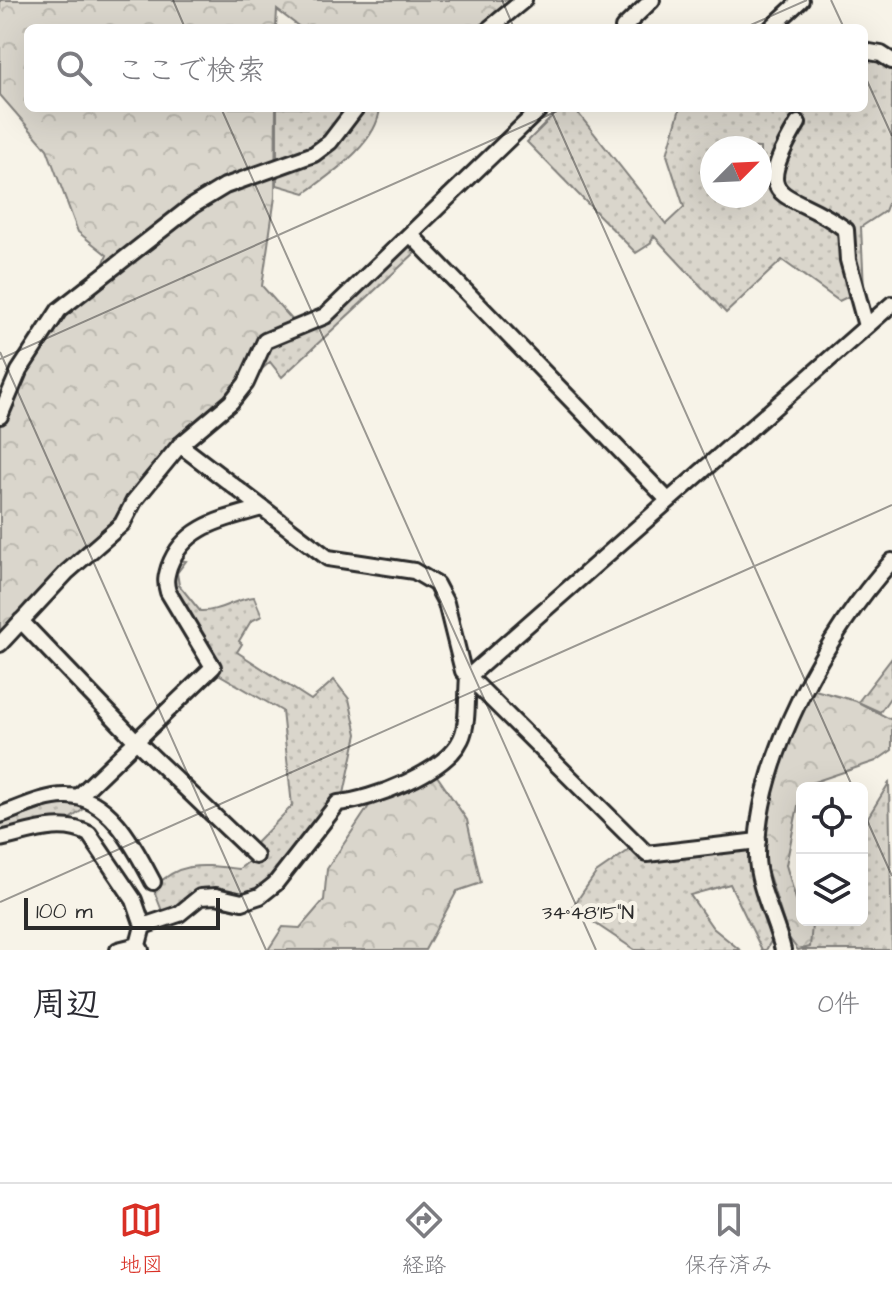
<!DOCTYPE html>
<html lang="ja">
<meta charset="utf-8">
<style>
:root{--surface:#fff;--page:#f7f7f7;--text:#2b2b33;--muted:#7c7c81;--line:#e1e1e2;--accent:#d93025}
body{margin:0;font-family:"Architects Daughter","Klee One",sans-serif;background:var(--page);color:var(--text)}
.controls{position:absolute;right:24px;bottom:24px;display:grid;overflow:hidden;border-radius:12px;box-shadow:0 8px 32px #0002}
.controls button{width:72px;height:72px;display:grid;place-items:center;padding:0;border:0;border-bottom:2px solid var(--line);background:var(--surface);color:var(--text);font:40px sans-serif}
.compass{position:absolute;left:700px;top:136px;width:72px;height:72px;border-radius:50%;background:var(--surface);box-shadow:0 8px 32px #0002;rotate:66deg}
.scale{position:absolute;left:24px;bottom:20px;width:196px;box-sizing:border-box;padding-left:8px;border:4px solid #2b2b2b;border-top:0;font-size:22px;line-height:28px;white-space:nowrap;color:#2b2b2b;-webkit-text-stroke:6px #f7f3e8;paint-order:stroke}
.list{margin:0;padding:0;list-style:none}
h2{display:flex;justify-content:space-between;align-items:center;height:104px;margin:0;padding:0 32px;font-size:34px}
h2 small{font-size:26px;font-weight:400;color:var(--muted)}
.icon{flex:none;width:44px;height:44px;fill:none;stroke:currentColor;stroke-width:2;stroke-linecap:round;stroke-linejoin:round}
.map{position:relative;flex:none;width:892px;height:950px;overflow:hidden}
.search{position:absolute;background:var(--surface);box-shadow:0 8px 32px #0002;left:24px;right:24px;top:24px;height:88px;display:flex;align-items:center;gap:20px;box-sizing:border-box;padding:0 28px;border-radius:12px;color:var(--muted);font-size:30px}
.sheet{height:232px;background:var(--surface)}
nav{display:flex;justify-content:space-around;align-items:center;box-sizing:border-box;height:112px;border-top:2px solid var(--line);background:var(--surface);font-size:22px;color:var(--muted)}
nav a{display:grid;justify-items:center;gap:4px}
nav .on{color:var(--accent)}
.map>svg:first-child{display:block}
.grass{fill:url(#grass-dots);stroke:#82807c;stroke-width:2;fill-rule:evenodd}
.forest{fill:url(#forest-crowns);stroke:#82807c;stroke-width:2}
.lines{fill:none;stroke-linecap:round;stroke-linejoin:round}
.minor-casing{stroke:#2b2b2b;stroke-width:20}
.minor{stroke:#f7f3e8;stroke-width:14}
.ticks{fill:none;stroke:#2b2b2b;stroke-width:2;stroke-opacity:0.45}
.ticks-label{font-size:20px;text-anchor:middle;fill:#2b2b2b;stroke:#f7f3e8;stroke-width:8;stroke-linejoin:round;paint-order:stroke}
</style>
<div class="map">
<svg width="892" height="950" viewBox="0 0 892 950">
<defs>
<pattern id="grass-dots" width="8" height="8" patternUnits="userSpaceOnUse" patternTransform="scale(2)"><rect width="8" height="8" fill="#dad6cc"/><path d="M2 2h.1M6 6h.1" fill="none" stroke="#bbb8af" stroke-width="1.8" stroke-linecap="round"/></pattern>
<pattern id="forest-crowns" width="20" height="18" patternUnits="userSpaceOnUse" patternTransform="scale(2)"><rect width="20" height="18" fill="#dad6cc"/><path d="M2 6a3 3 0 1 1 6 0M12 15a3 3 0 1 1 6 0" fill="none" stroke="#bbb8af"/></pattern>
</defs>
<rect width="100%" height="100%" fill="#f7f3e8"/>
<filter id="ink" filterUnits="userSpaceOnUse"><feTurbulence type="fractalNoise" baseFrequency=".0125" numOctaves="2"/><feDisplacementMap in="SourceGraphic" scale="16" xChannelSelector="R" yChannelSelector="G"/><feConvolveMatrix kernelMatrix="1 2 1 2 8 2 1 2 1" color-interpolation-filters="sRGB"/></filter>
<g filter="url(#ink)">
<g class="grass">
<path d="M 864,51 L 892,68 L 892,193 L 885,211 L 861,227 L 864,289 L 839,301 L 782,260 L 726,313 L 654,236 L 650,244 L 636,253 L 527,142 L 561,108 L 574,108 L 666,224 L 684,207 L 667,155 L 680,108 L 864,108 ZM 712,148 L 760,148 L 760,196 L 712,196 Z"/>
<path d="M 277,108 L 380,108 C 377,144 332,173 305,193 L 277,185 Z"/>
<path d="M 409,237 L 418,250 L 282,377 L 270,362 L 252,378 L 265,341 L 325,315 Z"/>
<path d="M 175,560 L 186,561 L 177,573 L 179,585 L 200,611 C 219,612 235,599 254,597 L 262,616 L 251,621 L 239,641 L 242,644 L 237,652 L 311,700 L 334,680 L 349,699 L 357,734 L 342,803 L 253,898 L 216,896 L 164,916 L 153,888 C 181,860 203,865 239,869 L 256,856 L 256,843 L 292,806 L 282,711 L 217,673 L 204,642 L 210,641 L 201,641 L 166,586 Z"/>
<path d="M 892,658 L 892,695 L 880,712 L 858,702 Z"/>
<path d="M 889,783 L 892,950 L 803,950 L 805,920 L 862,920 L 862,827 Z"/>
<path d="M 59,803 L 87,807 L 68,820 L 0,831 L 0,824 Z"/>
<path d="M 638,844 L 758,846 L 774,936 L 766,950 L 762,950 L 730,884 L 690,895 L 713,928 L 740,950 L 635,950 L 572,908 L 596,873 Z"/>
</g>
<g class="forest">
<path d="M 0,0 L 522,0 L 488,28 L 301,28 L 277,10 L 276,28 L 28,28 L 28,108 L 276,108 L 275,197 L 262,286 L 296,324 L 265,341 L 246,383 L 0,638 L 0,412 L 56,313 L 97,280 L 107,255 L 78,232 L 47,149 L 0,95 Z"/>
<path d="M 811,689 L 856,701 L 892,720 L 892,750 L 876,761 L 802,786 L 786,865 L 802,920 L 812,925 L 810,947 L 798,950 L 789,938 L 758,841 L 771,770 Z"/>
<path d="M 433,770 L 467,820 L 481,883 L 457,891 L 425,950 L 268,950 L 283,927 L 300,928 L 324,900 L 327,869 L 375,797 Z"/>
</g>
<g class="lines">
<g class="minor-casing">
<g id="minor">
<path d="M 490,28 L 524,0"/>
<path d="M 623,28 L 652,0"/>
<path d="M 771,28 L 801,0"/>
<path d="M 864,51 L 881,54 L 892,61"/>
<path d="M 798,123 C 746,209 791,187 846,230 L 848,260 L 866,326"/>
<path d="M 411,235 L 667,499"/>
<path d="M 0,416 L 19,371 L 59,310 L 192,206 L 225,186 L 314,154 L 330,142 L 356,108"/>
<path d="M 180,445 L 328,558 L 414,571 L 436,584 L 446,603 L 463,671 L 647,854 L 758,841"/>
<path d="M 21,621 L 136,741 L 256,856"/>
<path d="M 0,644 L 67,572 L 122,524 L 134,501 L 180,445 L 231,402 L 246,383 L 265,341 L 325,316 L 541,108"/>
<path d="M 78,797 L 213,667 L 168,592 C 165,582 166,577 169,567 C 184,525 224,519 262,508"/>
<path d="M 0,815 C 20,808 46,795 67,796 C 110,796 136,850 153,882"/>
<path d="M 0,839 C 29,833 60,819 89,834 L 134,900 L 143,926 L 138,945 L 141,950"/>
<path d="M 143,926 L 179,914 L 200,897 L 216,896 L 242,902 L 260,896 L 275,884 L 338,803 C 372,800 446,772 461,739 C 469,723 466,695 468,677 L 892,304"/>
<path d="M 118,950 L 138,945"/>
<path d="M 783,950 C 776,920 757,886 757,856 C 756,760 828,630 892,561"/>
</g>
</g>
<use href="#minor" class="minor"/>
</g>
</g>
<path class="ticks" d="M 173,0 L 185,28M 502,0 L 514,28M 831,0 L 844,28M 744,28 L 807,0M 864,74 L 892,136M 221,108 L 596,950M 550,108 L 853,788M 0,352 L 266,950M 0,359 L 564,108M 862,809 L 892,876M 0,902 L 892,505"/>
<g class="ticks-label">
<text x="588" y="919">34°48'15"N</text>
</g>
</svg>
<div class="controls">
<button><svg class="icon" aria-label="locate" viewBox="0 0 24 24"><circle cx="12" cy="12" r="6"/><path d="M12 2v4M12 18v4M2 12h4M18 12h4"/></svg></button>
<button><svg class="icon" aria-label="layers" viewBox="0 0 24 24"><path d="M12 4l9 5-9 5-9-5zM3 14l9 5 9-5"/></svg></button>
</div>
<svg class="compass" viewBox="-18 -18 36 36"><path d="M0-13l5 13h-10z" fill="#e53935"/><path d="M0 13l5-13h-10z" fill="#7c7c81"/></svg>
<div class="scale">100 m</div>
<div class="search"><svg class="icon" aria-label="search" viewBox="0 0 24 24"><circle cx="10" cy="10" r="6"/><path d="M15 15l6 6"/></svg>ここで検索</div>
</div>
<section class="sheet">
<h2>周辺<small>0件</small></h2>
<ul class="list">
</ul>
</section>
<nav>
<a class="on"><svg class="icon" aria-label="map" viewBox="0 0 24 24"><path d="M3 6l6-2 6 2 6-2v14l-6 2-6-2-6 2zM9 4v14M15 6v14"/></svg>地図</a>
<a><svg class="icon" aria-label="directions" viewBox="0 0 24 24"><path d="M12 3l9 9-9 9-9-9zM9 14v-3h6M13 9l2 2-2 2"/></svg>経路</a>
<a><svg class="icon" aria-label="saved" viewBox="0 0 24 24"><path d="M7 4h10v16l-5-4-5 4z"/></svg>保存済み</a>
</nav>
